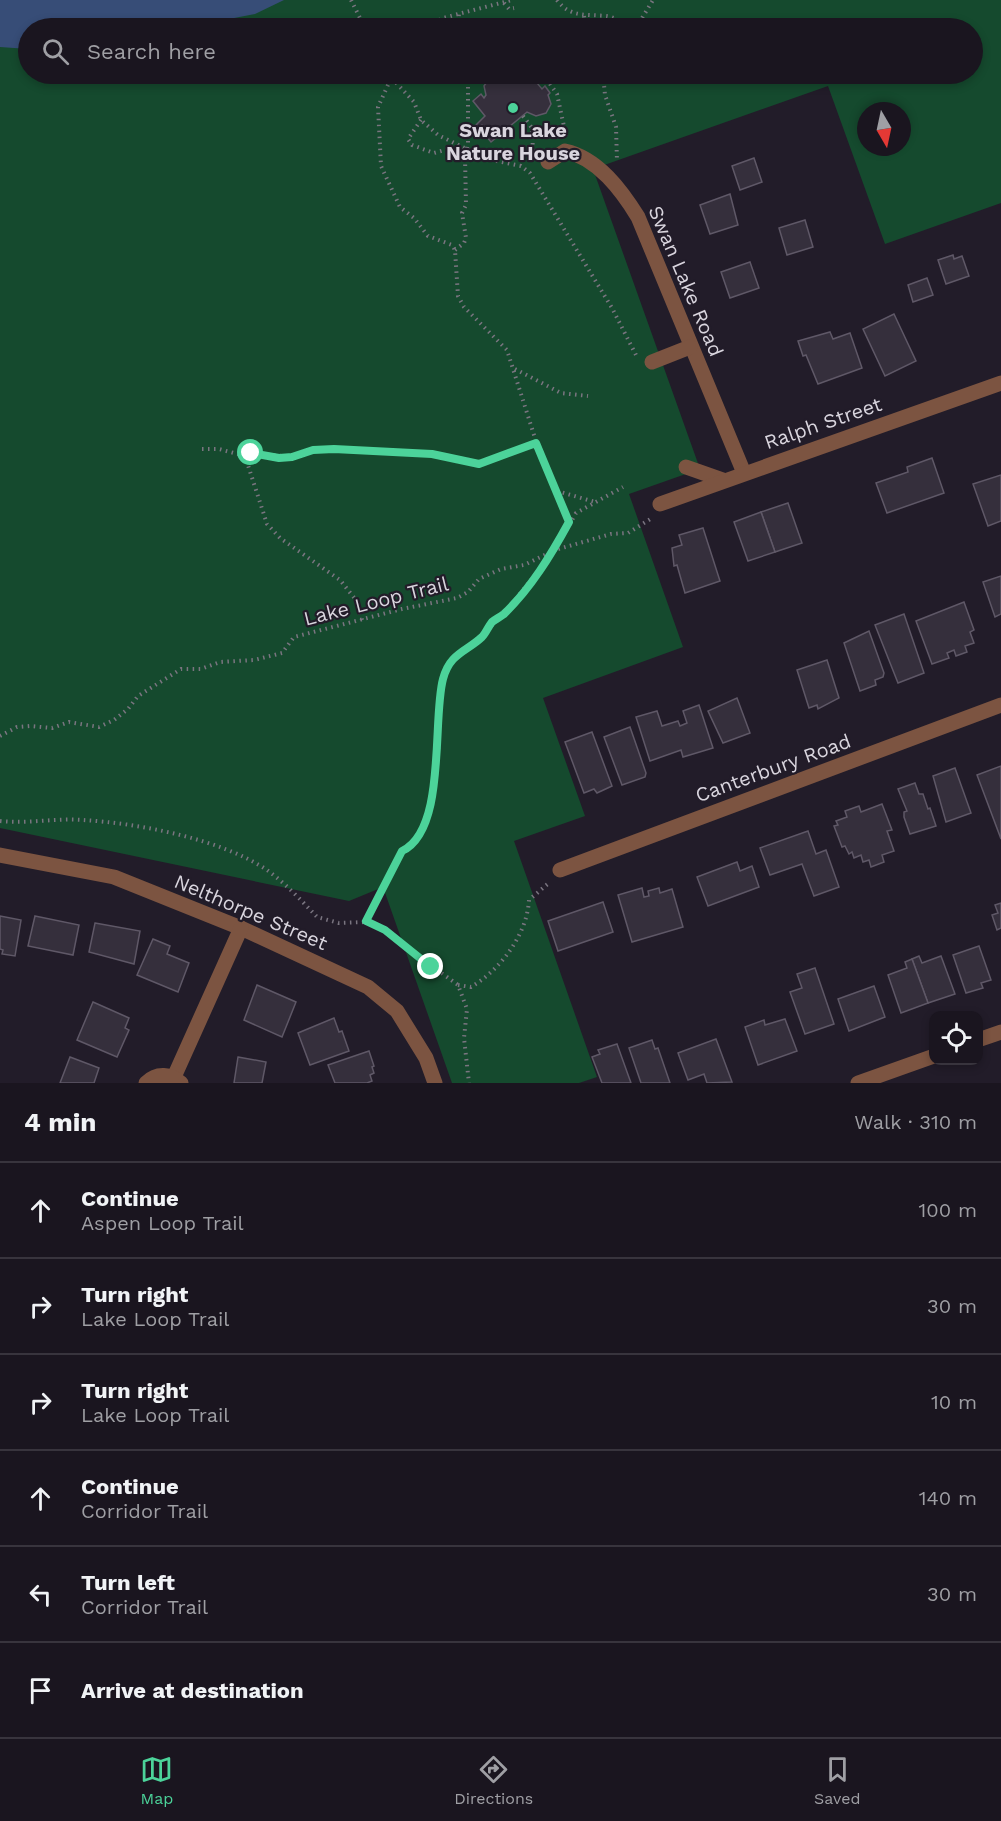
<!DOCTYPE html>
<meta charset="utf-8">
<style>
:root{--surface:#1a151f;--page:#27222c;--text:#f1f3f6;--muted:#9f9fa4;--line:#38343d;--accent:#4cd39a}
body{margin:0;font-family:"Work Sans",sans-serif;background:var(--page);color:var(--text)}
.controls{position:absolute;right:18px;bottom:18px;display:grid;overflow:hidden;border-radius:12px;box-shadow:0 3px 9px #0003}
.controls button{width:54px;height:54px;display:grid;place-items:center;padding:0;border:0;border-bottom:2px solid var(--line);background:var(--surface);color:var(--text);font:30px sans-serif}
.compass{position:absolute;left:857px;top:102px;width:54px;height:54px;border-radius:50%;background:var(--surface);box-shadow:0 3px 9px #0003;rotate:171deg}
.stop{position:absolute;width:18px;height:18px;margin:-14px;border:4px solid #4cd39a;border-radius:50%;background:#fff}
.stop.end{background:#4cd39a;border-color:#fff;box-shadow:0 2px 6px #0008}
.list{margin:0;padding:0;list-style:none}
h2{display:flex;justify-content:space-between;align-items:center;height:78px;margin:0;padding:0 24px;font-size:26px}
h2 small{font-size:20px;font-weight:400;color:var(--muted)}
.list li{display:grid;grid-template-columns:39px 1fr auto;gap:18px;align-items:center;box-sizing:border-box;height:96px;padding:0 24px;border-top:2px solid var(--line)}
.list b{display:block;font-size:22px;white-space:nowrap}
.list p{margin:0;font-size:20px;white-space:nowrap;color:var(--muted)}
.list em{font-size:20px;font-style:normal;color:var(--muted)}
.icon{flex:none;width:33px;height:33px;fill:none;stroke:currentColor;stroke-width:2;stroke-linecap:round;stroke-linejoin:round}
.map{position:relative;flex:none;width:1001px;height:1083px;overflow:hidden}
.search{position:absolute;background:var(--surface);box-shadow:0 3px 9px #0003;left:18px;right:18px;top:18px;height:66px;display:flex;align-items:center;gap:15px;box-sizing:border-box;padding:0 21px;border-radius:33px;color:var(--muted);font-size:22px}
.sheet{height:654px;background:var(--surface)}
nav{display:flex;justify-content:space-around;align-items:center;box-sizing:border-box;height:84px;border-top:2px solid var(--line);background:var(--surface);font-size:16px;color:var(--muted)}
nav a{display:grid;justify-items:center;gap:3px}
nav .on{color:var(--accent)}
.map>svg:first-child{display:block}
.green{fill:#154a2e;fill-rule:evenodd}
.water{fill:#374d77}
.building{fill:#352f3c;stroke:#5f5867;stroke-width:1.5}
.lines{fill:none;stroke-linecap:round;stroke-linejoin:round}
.path{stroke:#7a7580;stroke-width:4;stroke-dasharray:1.5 4.5;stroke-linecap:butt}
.minor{stroke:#7c5441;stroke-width:15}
.route{stroke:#4cd39a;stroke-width:8}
.poi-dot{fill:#4cd39a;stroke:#221c29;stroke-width:2}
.labels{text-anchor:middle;stroke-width:4.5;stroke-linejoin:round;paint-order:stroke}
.poi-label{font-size:20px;font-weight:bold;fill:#d9d5de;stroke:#221c29}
.street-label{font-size:20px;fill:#d9d5de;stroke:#221c29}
</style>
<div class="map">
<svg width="1001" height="1083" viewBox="0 0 1001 1083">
<rect width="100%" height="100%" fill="#221c29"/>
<path class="green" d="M 0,0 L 1001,0 L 1001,203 L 885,244 L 828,86 L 593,169 L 700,469 L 629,494 L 683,647 L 543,698 L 585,816 L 514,841 L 597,1077 L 579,1083 L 452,1083 L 383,887 L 349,901 L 0,828 ZM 28,28 L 972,28 L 972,74 L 28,74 ZM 866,111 L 902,111 L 902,147 L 866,147 Z"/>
<path class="water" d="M 0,0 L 284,0 L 255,14 L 182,28 L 28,28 L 28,49 L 0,47 Z"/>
<g class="building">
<path d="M 518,74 L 525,83 L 532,77 L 542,89 L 545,86 L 550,93 L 548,95 L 551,104 L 546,113 L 536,116 L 527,112 L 491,142 L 486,136 L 489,134 L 482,125 L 477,128 L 475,126 L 485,116 L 473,101 L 481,94 L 484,98 L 486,95 L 484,86 L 489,79 L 498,77 L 504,80 L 505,74 Z"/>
<path d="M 754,158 L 762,182 L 740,190 L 732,166 Z"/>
<path d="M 730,194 L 738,225 L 710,234 L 700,205 Z"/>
<path d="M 805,220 L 813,247 L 787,255 L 779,228 Z"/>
<path d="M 953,255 L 954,259 L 962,256 L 969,276 L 946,284 L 938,260 Z"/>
<path d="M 750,262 L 759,288 L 730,298 L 721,272 Z"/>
<path d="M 927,278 L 933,295 L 913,302 L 908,285 Z"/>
<path d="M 894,314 L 916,361 L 885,376 L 863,329 Z"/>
<path d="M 830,332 L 833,339 L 850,333 L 862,368 L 818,384 L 806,355 L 803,356 L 798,341 Z"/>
<path d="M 932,458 L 944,493 L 887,513 L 876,483 L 908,472 L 907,467 Z"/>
<path d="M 1001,475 L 1001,521 L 988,526 L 973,484 Z"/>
<path d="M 788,503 L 802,543 L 775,552 L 761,512 Z"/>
<path d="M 761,512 L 775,552 L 748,561 L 734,522 Z"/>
<path d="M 703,528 L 720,581 L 685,593 L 677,565 L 674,566 L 672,548 L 682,545 L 679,535 Z"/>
<path d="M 1001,576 L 1001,614 L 995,617 L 983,582 Z"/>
<path d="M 964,602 L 974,630 L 970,632 L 974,643 L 965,646 L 967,652 L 956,656 L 954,650 L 947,653 L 949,658 L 932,664 L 916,621 Z"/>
<path d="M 904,614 L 924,673 L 898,683 L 875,625 Z"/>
<path d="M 869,631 L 884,673 L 883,677 L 875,680 L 876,685 L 860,691 L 844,643 Z"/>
<path d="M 827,660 L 839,698 L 818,709 L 817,705 L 809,708 L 797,670 Z"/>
<path d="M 737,698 L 750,733 L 723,743 L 708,711 Z"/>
<path d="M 699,705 L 713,748 L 683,757 L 681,750 L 650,761 L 636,717 L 657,711 L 662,726 L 678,721 L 680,726 L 687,723 L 683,711 Z"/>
<path d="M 630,727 L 646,773 L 645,777 L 622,785 L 604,737 Z"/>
<path d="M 592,732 L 612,786 L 597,793 L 594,789 L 584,793 L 565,742 Z"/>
<path d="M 1001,766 L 1001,839 L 977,775 Z"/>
<path d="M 955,768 L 971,813 L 946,822 L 933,776 Z"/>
<path d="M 915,783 L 919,794 L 923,794 L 928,809 L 930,808 L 936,826 L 910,834 L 904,817 L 904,812 L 907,811 L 898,789 Z"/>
<path d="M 882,804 L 892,830 L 887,831 L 894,851 L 882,855 L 884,862 L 871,867 L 869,860 L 863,862 L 861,855 L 854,858 L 852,852 L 849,854 L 845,846 L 842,847 L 834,826 L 838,825 L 836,821 L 847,817 L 845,811 L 859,806 L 861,812 Z"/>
<path d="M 808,831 L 816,854 L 826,850 L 839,887 L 814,896 L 802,864 L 770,875 L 760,848 Z"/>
<path d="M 737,862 L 740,871 L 752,866 L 759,887 L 708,906 L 697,877 Z"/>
<path d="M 642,888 L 644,897 L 649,896 L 648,891 L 659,888 L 660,893 L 672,889 L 683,927 L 632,942 L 618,895 Z"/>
<path d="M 603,902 L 613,932 L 558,951 L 548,921 Z"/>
<path d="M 1001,903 L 1001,928 L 997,930 L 992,915 L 998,913 L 995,905 Z"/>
<path d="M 0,916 L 21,920 L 15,956 L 2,954 L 3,950 L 0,949 Z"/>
<path d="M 35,916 L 79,925 L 73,955 L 28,946 Z"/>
<path d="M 95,923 L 140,931 L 134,964 L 89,952 Z"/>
<path d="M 153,939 L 170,946 L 167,954 L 189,963 L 178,992 L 137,975 Z"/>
<path d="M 979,946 L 991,980 L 981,983 L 983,988 L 966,993 L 953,955 Z"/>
<path d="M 919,956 L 922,963 L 941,956 L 955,994 L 928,1003 L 912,959 Z"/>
<path d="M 912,959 L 928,1003 L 901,1013 L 888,975 L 907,968 L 905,962 Z"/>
<path d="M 815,968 L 834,1024 L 805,1034 L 790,992 L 802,988 L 797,974 Z"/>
<path d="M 257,985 L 296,1002 L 282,1037 L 244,1020 Z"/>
<path d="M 874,986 L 885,1017 L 849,1031 L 838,999 Z"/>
<path d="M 93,1002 L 129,1018 L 125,1028 L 129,1030 L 117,1057 L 77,1040 Z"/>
<path d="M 334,1018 L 339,1032 L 342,1031 L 349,1051 L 310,1065 L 298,1033 Z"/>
<path d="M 785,1019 L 797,1051 L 758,1065 L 745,1027 L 764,1020 L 765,1025 Z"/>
<path d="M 716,1039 L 732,1082 L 707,1083 L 704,1074 L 688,1080 L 678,1053 Z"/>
<path d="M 652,1040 L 655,1049 L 658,1048 L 670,1083 L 641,1083 L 629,1048 Z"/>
<path d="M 617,1044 L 631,1083 L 602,1083 L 592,1057 L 600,1054 L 598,1050 Z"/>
<path d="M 369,1051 L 374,1066 L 372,1067 L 374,1073 L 370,1075 L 372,1081 L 367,1083 L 335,1083 L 328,1065 Z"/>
<path d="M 70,1057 L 99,1068 L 94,1083 L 60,1083 Z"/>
<path d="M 238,1057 L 266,1062 L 262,1083 L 234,1083 Z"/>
</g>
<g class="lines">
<g class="path">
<path d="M 351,0 L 365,28"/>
<path d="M 557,0 C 570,18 587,14 606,16 C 615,17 625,24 633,28"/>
<path d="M 504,3 L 509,9 L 514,8"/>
<path d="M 584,16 L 585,28"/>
<path d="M 423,28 L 443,18 L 512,0"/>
<path d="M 458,28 L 459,13"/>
<path d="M 636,28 L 653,0"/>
<path d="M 388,74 L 414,102 L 421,120 L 438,135 L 487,159 L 521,166 L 530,173 L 612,308 L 637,357"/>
<path d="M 393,74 L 378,107 L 381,166 L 400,207 L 414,218 L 428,236 L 452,245 L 455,250 L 458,296 L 464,307 L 507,350 L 541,457 L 569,522"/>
<path d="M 543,74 L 557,94 L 566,136"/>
<path d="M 603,74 L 605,95 L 616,127 L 617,161"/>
<path d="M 523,116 L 532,128 L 533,152"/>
<path d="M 421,120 L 408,139 L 412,145 L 434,153 L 458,146"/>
<path d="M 455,250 L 464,243 L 466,238 L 462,213 L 466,205 L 465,157 L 468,144 L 468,74"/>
<path d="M 515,369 L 561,393 L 588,396"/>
<path d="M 202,449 L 219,449 L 245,456"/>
<path d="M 557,491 L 595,502"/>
<path d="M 362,620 L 356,600 L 340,580 L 280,538 L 267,524 L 245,456 L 251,453 L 292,457 L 313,450 L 334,449 L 432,454 L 479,464 L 536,443"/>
<path d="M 0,736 L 17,727 L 30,726 L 52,728 L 69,722 L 99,727 L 114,720 L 128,709 L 138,696 L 181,669 L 201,669 L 220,662 L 254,660 L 282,653 L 294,637 L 402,609 L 457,598 L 468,592 L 479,579 L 501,569 L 524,565 L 555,550 L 576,513 L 623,487"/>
<path d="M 0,821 C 28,824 55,818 82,820 C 138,823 221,839 267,870 C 285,883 302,901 317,917 L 339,923 L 366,922 L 376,925 L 458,985 L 467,1009 L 464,1038 L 469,1083"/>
<path d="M 366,922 L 402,851 L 411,847 L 421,830 L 428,810 L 438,755 L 440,693 L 449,665 L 503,615 L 555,550 L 611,534 L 628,533 L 652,518"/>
<path d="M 458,985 L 471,987 C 500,970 527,935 529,900 L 550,882"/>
</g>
<g class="minor">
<path d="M 548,162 L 565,151 C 598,158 622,191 638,217 L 744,473"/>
<path d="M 652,362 L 690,347"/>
<path d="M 686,467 L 723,480"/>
<path d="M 660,504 L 1001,383"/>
<path d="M 0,855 L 114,877 L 241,928 L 368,987 L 397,1011 L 426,1058 L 435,1083"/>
<path d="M 560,870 L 1001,705"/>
<path d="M 978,1040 L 1001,1032"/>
<path d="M 174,1077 L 241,928"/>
<path d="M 146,1083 C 157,1072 171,1074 181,1083"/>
<path d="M 858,1083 L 934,1056"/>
</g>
</g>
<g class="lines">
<path class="route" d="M 251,453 L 279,458 L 292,457 L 313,450 L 334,449 L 432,454 L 479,464 L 536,443 L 569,522 C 551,555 531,588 504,614 C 500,617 496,619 492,622 C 488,627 486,633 482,637 C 466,652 450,653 443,679 C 432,719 447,830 402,851 L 366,921 L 385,930 L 431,967"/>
</g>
<circle class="poi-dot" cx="513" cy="108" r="6"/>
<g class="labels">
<g class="poi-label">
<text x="513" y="137">Swan Lake<tspan x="513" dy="23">Nature House</tspan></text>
</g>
<g class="street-label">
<text transform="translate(686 281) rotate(67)" y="7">Swan Lake Road</text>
<text transform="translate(823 423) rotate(-19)" y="7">Ralph Street</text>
<text transform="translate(376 601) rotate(-14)" y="7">Lake Loop Trail</text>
<text transform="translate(773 768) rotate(-20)" y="7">Canterbury Road</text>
<text transform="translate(251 912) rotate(23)" y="7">Nelthorpe Street</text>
</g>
</g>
</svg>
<div class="controls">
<button><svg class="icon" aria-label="locate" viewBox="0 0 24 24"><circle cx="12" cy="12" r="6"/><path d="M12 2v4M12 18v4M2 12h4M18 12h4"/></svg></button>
</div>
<svg class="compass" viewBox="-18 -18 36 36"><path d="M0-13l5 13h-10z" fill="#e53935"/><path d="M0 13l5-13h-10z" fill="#9f9fa4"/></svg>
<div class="stop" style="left:251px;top:453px"></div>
<div class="stop end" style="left:431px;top:967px"></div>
<div class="search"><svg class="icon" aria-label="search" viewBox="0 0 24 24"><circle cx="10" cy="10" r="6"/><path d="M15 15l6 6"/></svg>Search here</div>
</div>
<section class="sheet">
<h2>4 min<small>Walk · 310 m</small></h2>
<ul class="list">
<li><svg class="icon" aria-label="ahead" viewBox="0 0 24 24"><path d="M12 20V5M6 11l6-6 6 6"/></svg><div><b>Continue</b><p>Aspen Loop Trail</p></div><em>100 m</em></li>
<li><svg class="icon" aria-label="right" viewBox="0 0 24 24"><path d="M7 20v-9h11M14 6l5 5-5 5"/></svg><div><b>Turn right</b><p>Lake Loop Trail</p></div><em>30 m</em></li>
<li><svg class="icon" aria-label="right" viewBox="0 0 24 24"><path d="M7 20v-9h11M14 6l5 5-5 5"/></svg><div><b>Turn right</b><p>Lake Loop Trail</p></div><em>10 m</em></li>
<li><svg class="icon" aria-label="ahead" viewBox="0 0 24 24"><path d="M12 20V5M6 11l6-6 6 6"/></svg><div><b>Continue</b><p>Corridor Trail</p></div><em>140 m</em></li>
<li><svg class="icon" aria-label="left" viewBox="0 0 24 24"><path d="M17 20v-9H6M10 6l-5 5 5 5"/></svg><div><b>Turn left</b><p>Corridor Trail</p></div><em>30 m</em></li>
<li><svg class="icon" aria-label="arrive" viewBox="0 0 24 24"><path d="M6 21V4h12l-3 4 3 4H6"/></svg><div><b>Arrive at destination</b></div></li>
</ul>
</section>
<nav>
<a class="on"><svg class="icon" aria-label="map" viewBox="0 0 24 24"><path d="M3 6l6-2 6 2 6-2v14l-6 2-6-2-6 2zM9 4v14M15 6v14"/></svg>Map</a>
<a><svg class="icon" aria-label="directions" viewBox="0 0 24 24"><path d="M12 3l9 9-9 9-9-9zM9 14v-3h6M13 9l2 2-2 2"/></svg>Directions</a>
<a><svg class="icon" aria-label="saved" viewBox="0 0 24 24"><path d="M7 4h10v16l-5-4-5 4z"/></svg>Saved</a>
</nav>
